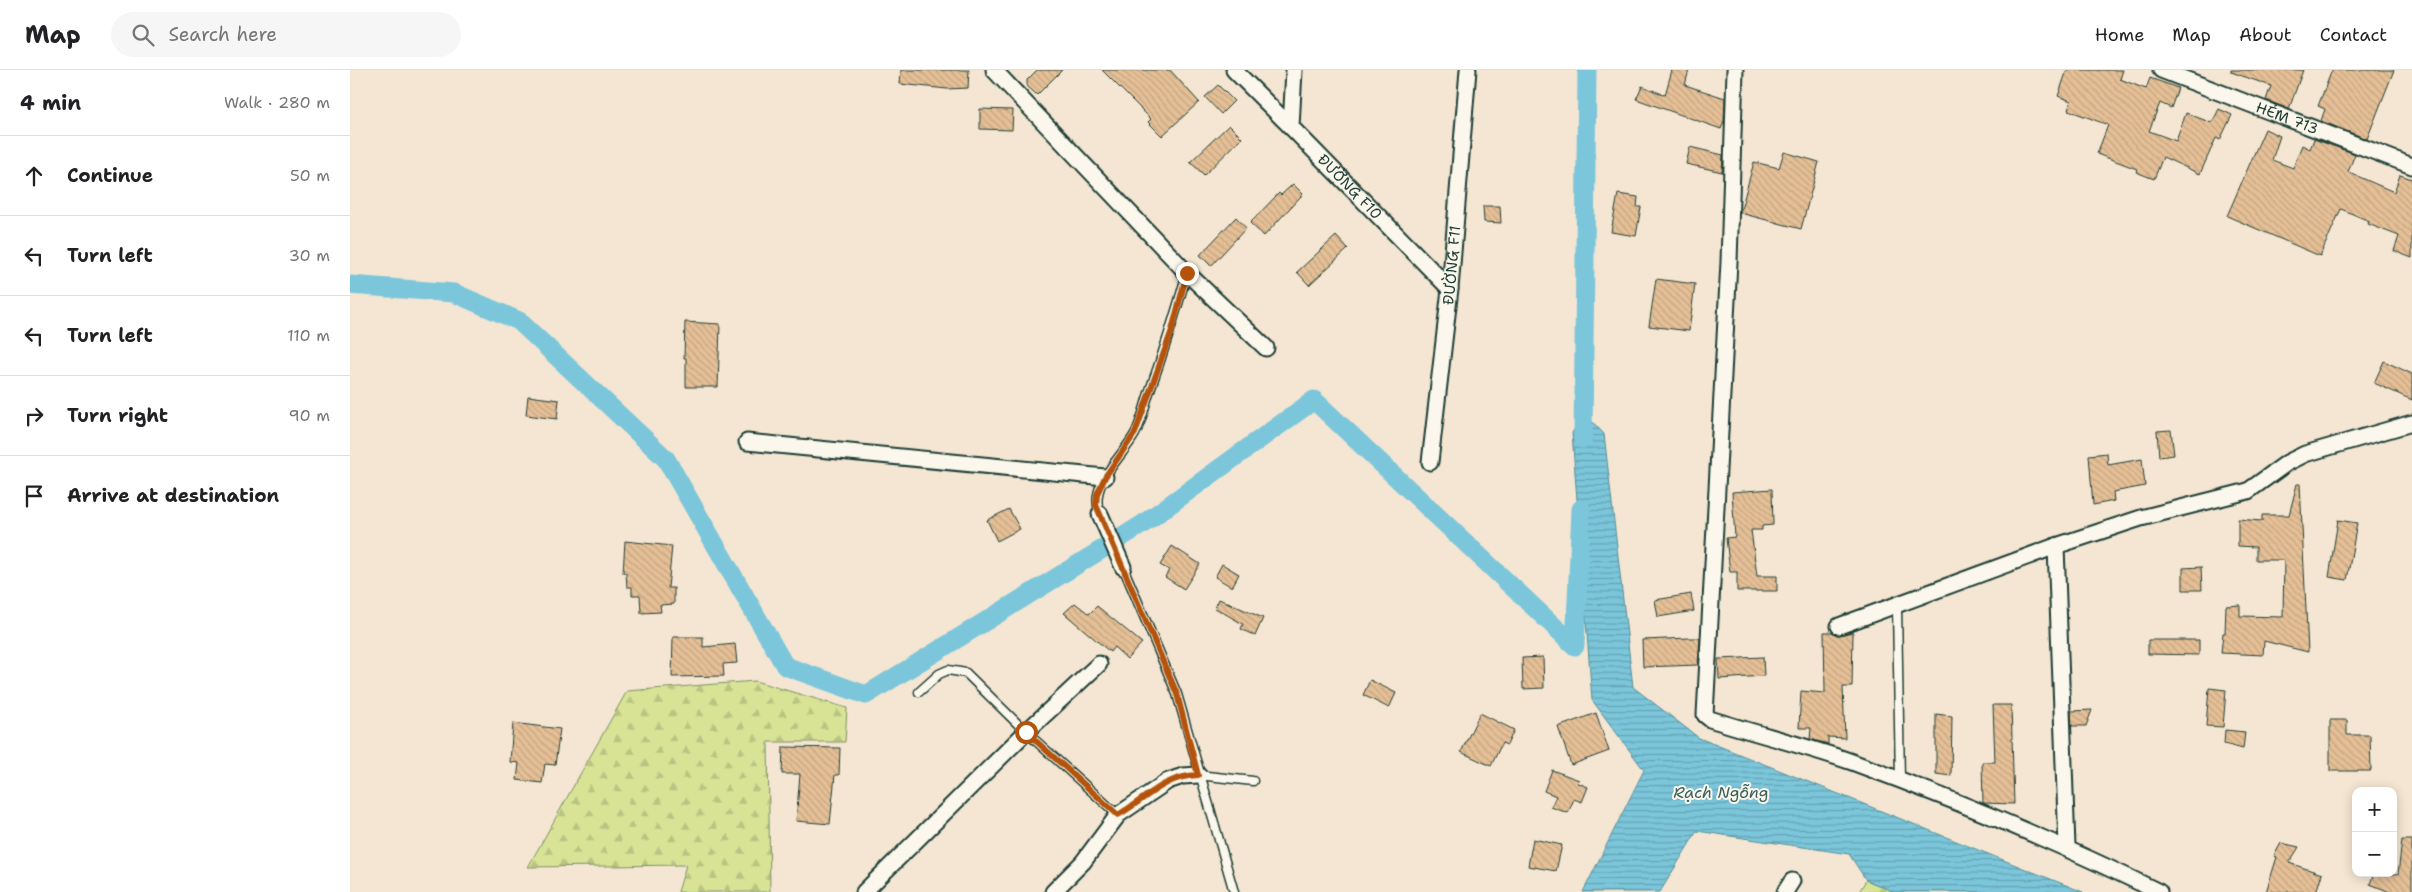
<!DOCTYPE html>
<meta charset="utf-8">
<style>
:root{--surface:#fff;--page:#f6f6f6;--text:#202124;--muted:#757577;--line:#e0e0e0}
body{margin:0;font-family:"Shantell Sans",sans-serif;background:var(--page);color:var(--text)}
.controls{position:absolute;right:15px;bottom:15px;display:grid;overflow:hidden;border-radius:10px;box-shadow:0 2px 12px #0003}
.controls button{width:45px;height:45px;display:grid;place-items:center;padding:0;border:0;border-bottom:1px solid var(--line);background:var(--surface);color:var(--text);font:25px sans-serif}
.stop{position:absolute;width:15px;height:15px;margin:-11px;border:4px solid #b45309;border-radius:50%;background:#fff}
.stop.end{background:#b45309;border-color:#fff;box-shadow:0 1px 5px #0008}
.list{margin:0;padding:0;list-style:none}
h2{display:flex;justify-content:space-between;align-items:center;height:65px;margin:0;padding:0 20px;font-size:21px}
h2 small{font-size:16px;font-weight:400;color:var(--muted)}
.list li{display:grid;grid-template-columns:32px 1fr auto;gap:15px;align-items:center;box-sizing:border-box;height:80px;padding:0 20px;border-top:1px solid var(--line)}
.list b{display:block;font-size:19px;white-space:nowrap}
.list em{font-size:16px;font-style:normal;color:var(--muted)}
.icon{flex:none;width:28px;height:28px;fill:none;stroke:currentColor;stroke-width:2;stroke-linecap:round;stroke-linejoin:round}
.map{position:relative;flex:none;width:2062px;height:822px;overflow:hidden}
header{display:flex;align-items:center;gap:30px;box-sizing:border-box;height:70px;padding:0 25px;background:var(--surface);border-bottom:1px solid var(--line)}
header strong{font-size:24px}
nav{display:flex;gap:28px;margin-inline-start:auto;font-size:18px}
.search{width:350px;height:45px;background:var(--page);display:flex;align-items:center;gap:12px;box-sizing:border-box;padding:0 18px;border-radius:28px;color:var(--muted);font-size:19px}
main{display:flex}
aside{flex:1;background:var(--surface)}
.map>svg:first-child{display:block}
.forest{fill:url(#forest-firs);stroke:#7c9065}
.water{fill:url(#water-rules);stroke:#568f98}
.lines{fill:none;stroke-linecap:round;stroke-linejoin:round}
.canal{stroke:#7bc6db;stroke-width:19}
.building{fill:url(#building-back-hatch);stroke:#1f3d34}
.lane-casing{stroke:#1f3d34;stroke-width:11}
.street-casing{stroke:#1f3d34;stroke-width:19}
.lane{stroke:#fbf7ec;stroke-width:8}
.street{stroke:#fbf7ec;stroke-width:15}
.route{stroke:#b45309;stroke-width:6}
.labels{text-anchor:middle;stroke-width:4;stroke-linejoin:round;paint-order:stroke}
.street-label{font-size:15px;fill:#1f3d34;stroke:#fbf7ec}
.water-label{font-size:16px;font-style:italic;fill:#365f5e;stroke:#fbf7ec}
</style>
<header>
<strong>Map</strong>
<div class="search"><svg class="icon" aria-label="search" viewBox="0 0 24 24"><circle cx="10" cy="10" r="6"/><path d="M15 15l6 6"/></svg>Search here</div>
<nav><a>Home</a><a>Map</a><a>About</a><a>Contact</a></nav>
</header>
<main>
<aside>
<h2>4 min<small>Walk · 280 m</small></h2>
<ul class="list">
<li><svg class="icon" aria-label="ahead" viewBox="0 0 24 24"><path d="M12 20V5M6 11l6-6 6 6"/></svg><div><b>Continue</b></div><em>50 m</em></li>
<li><svg class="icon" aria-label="left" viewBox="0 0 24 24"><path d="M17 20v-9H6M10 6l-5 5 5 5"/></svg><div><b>Turn left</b></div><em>30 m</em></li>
<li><svg class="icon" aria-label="left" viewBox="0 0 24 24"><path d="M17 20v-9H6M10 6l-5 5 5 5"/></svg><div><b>Turn left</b></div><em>110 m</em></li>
<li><svg class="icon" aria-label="right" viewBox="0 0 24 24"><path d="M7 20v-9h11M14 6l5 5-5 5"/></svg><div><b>Turn right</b></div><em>90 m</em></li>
<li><svg class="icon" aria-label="arrive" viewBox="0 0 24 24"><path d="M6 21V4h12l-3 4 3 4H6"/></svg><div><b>Arrive at destination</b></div></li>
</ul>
</aside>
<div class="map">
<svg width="2062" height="822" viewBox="0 0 2062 822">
<defs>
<pattern id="forest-firs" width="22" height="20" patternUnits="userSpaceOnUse" patternTransform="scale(1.25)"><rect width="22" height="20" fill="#d8e396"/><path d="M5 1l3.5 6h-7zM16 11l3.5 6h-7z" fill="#b9c482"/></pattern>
<pattern id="water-rules" width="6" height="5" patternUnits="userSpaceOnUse" patternTransform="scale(1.25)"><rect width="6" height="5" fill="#7bc6db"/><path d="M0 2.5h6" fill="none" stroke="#64a2b2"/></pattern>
<pattern id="building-back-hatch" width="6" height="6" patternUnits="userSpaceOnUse" patternTransform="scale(1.25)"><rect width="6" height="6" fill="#e5bf96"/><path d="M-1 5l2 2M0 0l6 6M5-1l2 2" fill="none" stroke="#c4a582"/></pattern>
</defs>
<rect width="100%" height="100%" fill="#f4e6d2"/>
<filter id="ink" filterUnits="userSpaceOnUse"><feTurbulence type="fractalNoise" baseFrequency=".02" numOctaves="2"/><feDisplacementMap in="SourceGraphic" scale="10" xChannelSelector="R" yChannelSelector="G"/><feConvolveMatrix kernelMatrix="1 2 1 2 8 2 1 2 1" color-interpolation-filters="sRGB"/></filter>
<g filter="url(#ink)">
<g class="forest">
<path d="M 405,611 L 497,638 L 495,672 L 418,672 L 420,822 L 328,822 L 336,795 L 178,797 L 277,621 Z"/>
<path d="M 1516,810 L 1545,822 L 1509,822 Z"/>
</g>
<path class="water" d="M 1234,343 L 1254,364 L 1283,617 L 1349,668 L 1733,822 L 1545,822 L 1516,810 L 1499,784 L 1347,761 L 1310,822 L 1233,822 L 1294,700 L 1242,630 L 1222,363 Z"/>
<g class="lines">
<g class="canal">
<path d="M 0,215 L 104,223 L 169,251 L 316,389 L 435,596 L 516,625 L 793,454 L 964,330 L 1225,576 L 1231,439"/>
<path d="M 1233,369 L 1237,0"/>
</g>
</g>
<g class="building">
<path d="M 551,0 L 619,0 L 618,18 L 597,19 L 550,14 Z"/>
<path d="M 687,0 L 712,0 L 687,25 L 677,16 L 677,10 Z"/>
<path d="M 752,0 L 820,0 L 849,32 L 812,66 L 798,52 L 801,49 Z"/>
<path d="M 1322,0 L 1339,0 L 1335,15 L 1375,28 L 1374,51 L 1371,59 L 1286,29 L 1292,16 L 1315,25 Z"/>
<path d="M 1717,0 L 1773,0 L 1770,9 L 1796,19 L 1800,8 L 1828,18 L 1821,38 L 1810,33 L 1799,61 L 1826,71 L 1836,43 L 1862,53 L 1869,39 L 1882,45 L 1870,70 L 1866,68 L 1850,104 L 1813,87 L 1804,109 L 1786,102 L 1787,99 L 1747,84 L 1758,55 L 1718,40 L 1721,31 L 1708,26 Z"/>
<path d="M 1881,0 L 1953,0 L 1939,39 L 1916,30 L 1921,16 L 1881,2 Z"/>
<path d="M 1982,0 L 2044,0 L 2017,69 L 1971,51 L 1975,39 L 1968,36 Z"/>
<path d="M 868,15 L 884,31 L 871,44 L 855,27 Z"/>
<path d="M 630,39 L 663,40 L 662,60 L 630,59 Z"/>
<path d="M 879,55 L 892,68 L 854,105 L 840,92 Z"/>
<path d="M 1915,59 L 1930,66 L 1922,90 L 1943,98 L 1952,75 L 1960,79 L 1964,69 L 2005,84 L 1998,102 L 2044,122 L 2050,105 L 2062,109 L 2062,188 L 2044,181 L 2049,166 L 2018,154 L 2019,151 L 1991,139 L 1970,186 L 1877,146 Z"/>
<path d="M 1340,77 L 1373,85 L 1372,102 L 1336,94 Z"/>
<path d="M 1434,82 L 1469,92 L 1451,159 L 1390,143 L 1404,92 L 1429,98 Z"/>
<path d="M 943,114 L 953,124 L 914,166 L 900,153 L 929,123 L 931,125 Z"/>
<path d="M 1268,124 L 1288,127 L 1287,137 L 1291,137 L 1286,166 L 1261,162 Z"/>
<path d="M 1133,136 L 1150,136 L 1151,153 L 1134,152 Z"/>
<path d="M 886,147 L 896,158 L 861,196 L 850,185 Z"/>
<path d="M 986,166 L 998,179 L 959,215 L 947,202 Z"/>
<path d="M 1306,209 L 1345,214 L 1339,261 L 1299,256 Z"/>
<path d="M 335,252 L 370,254 L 368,317 L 336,317 L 336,288 L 334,288 Z"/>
<path d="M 2034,291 L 2062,304 L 2062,330 L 2024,313 Z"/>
<path d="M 178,326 L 209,330 L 207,349 L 176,345 Z"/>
<path d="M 1821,360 L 1824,385 L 1809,387 L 1807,361 Z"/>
<path d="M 1757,383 L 1758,395 L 1792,389 L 1795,416 L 1763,422 L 1764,431 L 1743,435 L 1739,385 Z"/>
<path d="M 1947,414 L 1950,414 L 1958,582 L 1914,571 L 1913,585 L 1871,583 L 1873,563 L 1875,563 L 1876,536 L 1890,535 L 1890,546 L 1933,547 L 1934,490 L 1906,490 L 1906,477 L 1888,476 L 1888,449 L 1912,451 L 1912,445 L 1939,445 Z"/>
<path d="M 1422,419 L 1423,455 L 1412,456 L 1412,460 L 1401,460 L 1407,506 L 1427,506 L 1427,521 L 1387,521 L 1387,502 L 1380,502 L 1376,468 L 1385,467 L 1382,422 Z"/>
<path d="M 659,439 L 670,459 L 647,471 L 637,450 Z"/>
<path d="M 1988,450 L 2007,453 L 1997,510 L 1979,507 Z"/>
<path d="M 275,471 L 322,476 L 318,518 L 324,518 L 324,534 L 310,535 L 311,542 L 291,543 L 290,525 L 282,525 L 282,517 L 277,517 L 276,503 L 273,503 Z"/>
<path d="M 822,476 L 850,494 L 834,519 L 815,507 L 819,500 L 810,495 Z"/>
<path d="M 872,494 L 889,504 L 882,517 L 865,507 Z"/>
<path d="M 1851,497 L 1852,520 L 1833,520 L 1833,498 Z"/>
<path d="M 1341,524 L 1344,541 L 1308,547 L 1305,530 Z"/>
<path d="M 869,529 L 913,548 L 905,566 L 891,559 L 893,554 L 865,538 Z"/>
<path d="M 725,533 L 739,544 L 747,536 L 792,573 L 777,589 L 764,577 L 760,582 L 714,543 Z"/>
<path d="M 1474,562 L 1482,562 L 1488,565 L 1503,562 L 1502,617 L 1493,617 L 1495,668 L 1478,667 L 1478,674 L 1460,669 L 1461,658 L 1449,658 L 1451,621 L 1475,623 Z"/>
<path d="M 323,567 L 353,567 L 353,577 L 385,574 L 387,593 L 373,594 L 374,606 L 322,607 Z"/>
<path d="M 1340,568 L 1350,568 L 1348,595 L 1293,597 L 1292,570 Z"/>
<path d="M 1798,570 L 1849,570 L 1849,585 L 1798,584 Z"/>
<path d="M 1193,587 L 1194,618 L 1173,619 L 1172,588 Z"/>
<path d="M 1413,587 L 1414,606 L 1369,609 L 1368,589 Z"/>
<path d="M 1020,610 L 1046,623 L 1039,638 L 1013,625 Z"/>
<path d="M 1859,618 L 1876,620 L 1873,657 L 1856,656 Z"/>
<path d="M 1643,635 L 1661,635 L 1664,734 L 1633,733 L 1632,692 L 1645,692 Z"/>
<path d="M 1742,640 L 1736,656 L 1722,656 L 1721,641 Z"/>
<path d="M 1130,643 L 1164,660 L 1157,675 L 1152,673 L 1141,696 L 1111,682 Z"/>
<path d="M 1246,643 L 1259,681 L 1221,695 L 1208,657 Z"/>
<path d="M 1586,644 L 1602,646 L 1601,706 L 1586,704 Z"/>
<path d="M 1980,650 L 1997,650 L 1997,665 L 2020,665 L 2021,701 L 1980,701 Z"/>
<path d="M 163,653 L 210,659 L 205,695 L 195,694 L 192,713 L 167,710 L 169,693 L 160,692 Z"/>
<path d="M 1875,660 L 1895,662 L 1893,679 L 1874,674 Z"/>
<path d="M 433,677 L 490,678 L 489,705 L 485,705 L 480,754 L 446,751 L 450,704 L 432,704 Z"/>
<path d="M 1202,700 L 1229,710 L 1228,713 L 1238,717 L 1232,732 L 1224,729 L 1218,743 L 1201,737 L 1206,726 L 1194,721 Z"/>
<path d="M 1183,769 L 1212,775 L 1206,801 L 1178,796 Z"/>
<path d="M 2052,770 L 2062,770 L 2062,822 L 2040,822 L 2020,814 L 2024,803 L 2048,804 Z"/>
<path d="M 1931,773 L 1949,777 L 1939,793 L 1972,804 L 1966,822 L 1916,822 L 1927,787 L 1924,786 Z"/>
</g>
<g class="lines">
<g class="lane-casing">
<g id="lane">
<path d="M 750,444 C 738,414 771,389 785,364 C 792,351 795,334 800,320 C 814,281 826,242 837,203"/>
<path d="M 773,497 L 827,624 L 884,822"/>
<path d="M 1547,537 L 1550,711"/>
<path d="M 569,622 L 589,604 L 598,600 L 616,603 L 676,662 L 768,745"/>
<path d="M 848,705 L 903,711"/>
</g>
</g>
<g class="street-casing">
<g id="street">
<path d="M 644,0 L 837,203 L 916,278"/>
<path d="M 884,0 L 941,57"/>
<path id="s1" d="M 944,0 L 941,57 L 1100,219"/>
<path d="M 1385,0 L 1379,192 L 1355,645 L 1360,649 C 1407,664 1456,676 1502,692 C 1606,730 1709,773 1809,822"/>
<path id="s2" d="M 1811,0 L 2062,96"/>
<path d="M 397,372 L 755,407"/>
<path id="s3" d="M 1080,392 L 1100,219 L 1118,0"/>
<path d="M 750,444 L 773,497"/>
<path d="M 1706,476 L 1717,777"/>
<path d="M 1489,556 L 1706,476 L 1791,448 L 1898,421 L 1937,393 L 1955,384 L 2062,353"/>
<path d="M 514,822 L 676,662 L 749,594"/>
<path d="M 703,822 L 733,792 L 768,745 L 818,711 L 833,706 L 848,705"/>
<path d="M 1435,822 L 1442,811"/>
</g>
</g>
<use href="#lane" class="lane"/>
<use href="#street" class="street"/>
</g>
</g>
<g class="lines" filter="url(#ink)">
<path class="route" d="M 676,662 L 768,745 C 798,728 812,707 848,705 L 827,624 L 746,435 L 747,424 L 755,407 L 785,363 L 822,260 L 837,203"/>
</g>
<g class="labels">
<g class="street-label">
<text dy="5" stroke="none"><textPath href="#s2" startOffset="135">HẺM 713</textPath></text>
<text dy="5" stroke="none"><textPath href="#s1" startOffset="141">ĐƯỜNG F10</textPath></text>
<text dy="5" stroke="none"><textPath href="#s3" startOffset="198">ĐƯỜNG F11</textPath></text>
</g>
<g class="water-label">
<text x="1371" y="728">Rạch Ngỗng</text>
</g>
</g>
</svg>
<div class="controls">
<button>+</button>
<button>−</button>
</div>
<div class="stop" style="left:676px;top:662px"></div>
<div class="stop end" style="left:837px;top:203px"></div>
</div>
</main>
